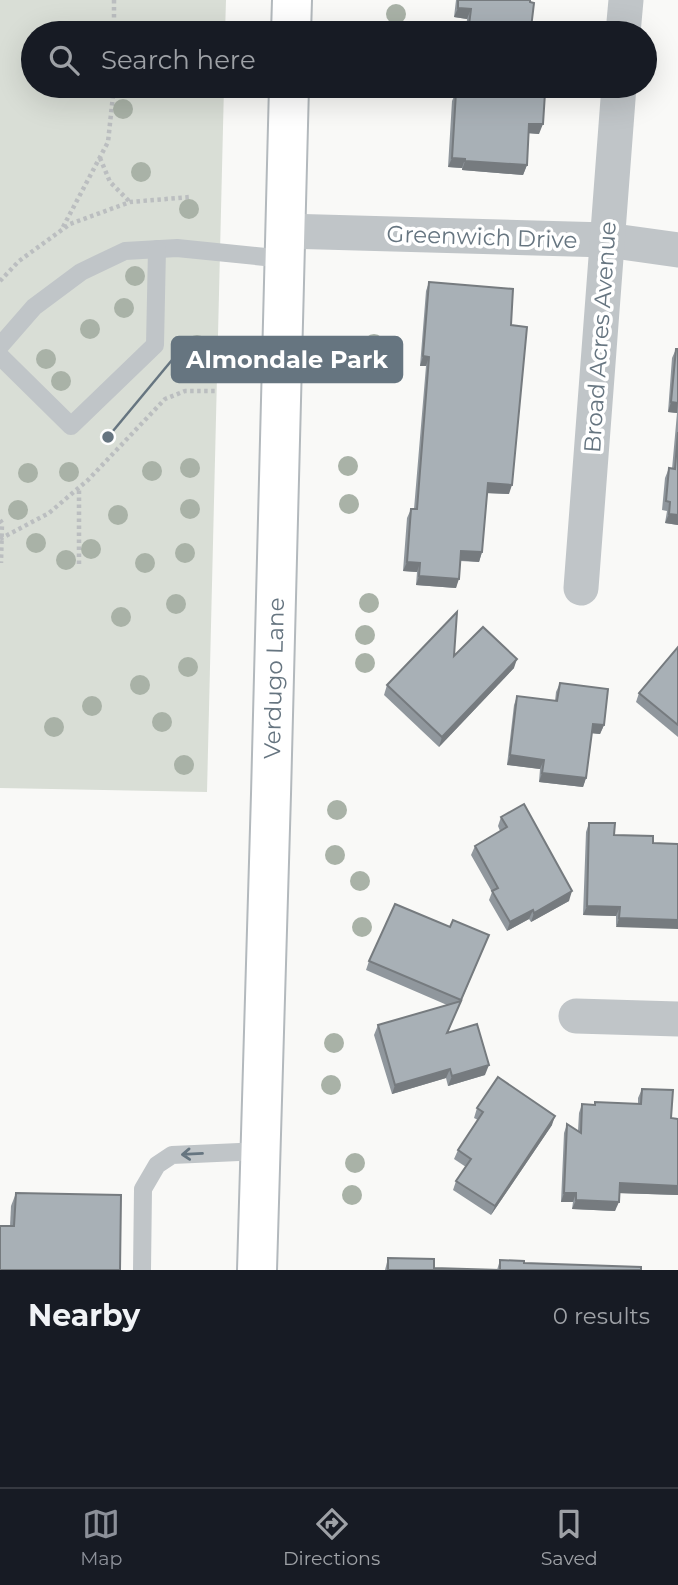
<!DOCTYPE html>
<style>
:root{--surface:#171b24;--page:#20242c;--text:#f1f3f6;--muted:#9ea1a6;--line:#363941;--accent:#8c9099}
body{margin:0;font-family:Montserrat,sans-serif;background:var(--page);color:var(--text)}
.list{margin:0;padding:0;list-style:none}
h2{display:flex;justify-content:space-between;align-items:center;height:91px;margin:0;padding:0 28px;font-size:30px}
h2 small{font-size:23px;font-weight:400;color:var(--muted)}
.icon{flex:none;width:38px;height:38px;fill:none;stroke:currentColor;stroke-width:2;stroke-linecap:round;stroke-linejoin:round}
.map{position:relative;flex:none;width:678px;height:1270px;overflow:hidden}
.search{position:absolute;background:var(--surface);box-shadow:0 7px 28px #0002;left:21px;right:21px;top:21px;height:77px;display:flex;align-items:center;gap:18px;box-sizing:border-box;padding:0 24px;border-radius:38px;color:var(--muted);font-size:26px}
.sheet{height:217px;background:var(--surface)}
nav{display:flex;justify-content:space-around;align-items:center;box-sizing:border-box;height:98px;border-top:2px solid var(--line);background:var(--surface);font-size:19px;color:var(--muted)}
nav a{display:grid;justify-items:center;gap:4px}
nav .on{color:var(--accent)}
.map>svg:first-child{display:block}
.green{fill:#d9ded6}
.lines{fill:none;stroke-linecap:round;stroke-linejoin:round}
.secondary-casing{stroke:#b3b9bd;stroke-width:42}
.path{stroke:#bbbec0;stroke-width:4.5;stroke-dasharray:3.5 3.5;stroke-linecap:butt}
.lane{stroke:#c0c5c8;stroke-width:18}
.street{stroke:#c0c5c8;stroke-width:35}
.secondary{stroke:#fff;stroke-width:38}
.tree{fill:#a9b2a7}
.wall{fill:#90979d}
.shaded-wall{fill:#767b7f}
.building{fill:#a8b0b6;stroke:#767b7f;stroke-width:2}
.oneway{stroke:#667580}
.labels{text-anchor:middle;stroke-width:7;stroke-linejoin:round;paint-order:stroke}
.street-label{font-size:23px;fill:#667580;stroke:#fff}
.leader{fill:none;stroke:#667580;stroke-width:2.5}
.callout-dot{fill:#667580;stroke:#fff;stroke-width:2.5}
.callout{fill:#667580;stroke:#667580;stroke-width:2.5}
.callout-label{font-size:24px;text-anchor:middle;font-weight:bold;fill:#fff}
</style>
<div class="map">
<svg width="678" height="1270" viewBox="0 0 678 1270">
<rect width="100%" height="100%" fill="#f9f9f7"/>
<path class="green" d="M 0,0 L 226,0 L 225,33 L 33,33 L 33,86 L 224,86 L 207,792 L 0,788 Z"/>
<g class="lines">
<g class="secondary-casing">
<g id="secondary">
<path d="M 291,33 L 292,0"/>
<path id="s1" d="M 257,1270 L 271,794 L 289,86"/>
</g>
</g>
<g class="path">
<path d="M 114,0 L 114,33"/>
<path d="M 100,158 L 110,182 L 130,202"/>
<path d="M 63,227 L 108,142 L 114,86"/>
<path d="M 0,281 L 19,261 L 70,224 L 130,202 L 190,197"/>
<path d="M 0,520 L 2,523 L 1,563"/>
<path d="M 0,539 L 49,513 L 88,480 L 165,399 L 185,391 L 217,391"/>
<path d="M 79,564 L 79,488"/>
</g>
<g class="lane">
<path d="M 0,346 L 34,307 L 81,272 L 125,251 L 177,248 L 285,259"/>
<path d="M 0,356 L 71,426 L 155,345 L 157,249"/>
<path d="M 142,1270 L 143,1189 L 157,1165 L 172,1155 L 261,1151"/>
</g>
<g class="street">
<path d="M 623,33 L 626,0"/>
<path d="M 285,231 L 607,240 L 678,250"/>
<path d="M 581,588 L 619,86"/>
<path d="M 576,1016 L 678,1019"/>
</g>
<use href="#secondary" class="secondary"/>
</g>
<g class="tree">
<circle cx="396" cy="14" r="10"/>
<circle cx="123" cy="109" r="10"/>
<circle cx="141" cy="172" r="10"/>
<circle cx="189" cy="209" r="10"/>
<circle cx="135" cy="276" r="10"/>
<circle cx="124" cy="308" r="10"/>
<circle cx="90" cy="329" r="10"/>
<circle cx="374" cy="344" r="10"/>
<circle cx="197" cy="345" r="10"/>
<circle cx="46" cy="359" r="10"/>
<circle cx="61" cy="381" r="10"/>
<circle cx="348" cy="466" r="10"/>
<circle cx="190" cy="468" r="10"/>
<circle cx="152" cy="471" r="10"/>
<circle cx="69" cy="472" r="10"/>
<circle cx="28" cy="473" r="10"/>
<circle cx="349" cy="504" r="10"/>
<circle cx="190" cy="509" r="10"/>
<circle cx="18" cy="510" r="10"/>
<circle cx="118" cy="515" r="10"/>
<circle cx="36" cy="543" r="10"/>
<circle cx="91" cy="549" r="10"/>
<circle cx="185" cy="553" r="10"/>
<circle cx="66" cy="560" r="10"/>
<circle cx="145" cy="563" r="10"/>
<circle cx="369" cy="603" r="10"/>
<circle cx="176" cy="604" r="10"/>
<circle cx="121" cy="617" r="10"/>
<circle cx="365" cy="635" r="10"/>
<circle cx="365" cy="663" r="10"/>
<circle cx="188" cy="667" r="10"/>
<circle cx="140" cy="685" r="10"/>
<circle cx="92" cy="706" r="10"/>
<circle cx="162" cy="722" r="10"/>
<circle cx="54" cy="727" r="10"/>
<circle cx="184" cy="765" r="10"/>
<circle cx="337" cy="810" r="10"/>
<circle cx="335" cy="855" r="10"/>
<circle cx="360" cy="881" r="10"/>
<circle cx="362" cy="927" r="10"/>
<circle cx="334" cy="1043" r="10"/>
<circle cx="331" cy="1085" r="10"/>
<circle cx="355" cy="1163" r="10"/>
<circle cx="352" cy="1195" r="10"/>
</g>
<g class="wall">
<path d="M 456,0 L 530,0 L 531,28 L 549,33 L 466,33 L 467,19 L 454,17 Z"/>
<path d="M 461,86 L 544,86 L 539,134 L 528,133 L 527,165 L 523,175 L 462,170 L 462,168 L 448,167 L 452,101 L 456,92 L 460,92 Z"/>
<path d="M 429,282 L 511,325 L 509,494 L 487,493 L 482,552 L 479,562 L 460,561 L 456,588 L 416,585 L 417,572 L 403,571 L 407,518 L 411,509 L 414,509 L 426,366 L 420,366 L 426,291 Z"/>
<path d="M 676,349 L 678,349 L 678,525 L 665,523 L 667,511 L 662,510 L 665,478 L 669,468 L 672,469 L 677,413 L 668,412 L 672,358 Z"/>
<path d="M 678,647 L 678,737 L 636,702 L 639,693 Z"/>
<path d="M 454,656 L 514,668 L 439,747 L 384,695 L 387,685 Z"/>
<path d="M 560,683 L 604,725 L 600,734 L 592,733 L 586,778 L 583,787 L 539,782 L 540,769 L 507,765 L 514,705 L 517,696 L 555,701 L 556,692 Z"/>
<path d="M 501,817 L 569,901 L 531,922 L 529,919 L 507,931 L 489,900 L 492,892 L 471,855 L 475,846 L 500,831 L 498,826 Z"/>
<path d="M 589,823 L 614,835 L 653,836 L 616,927 L 616,916 L 583,915 L 586,832 Z"/>
<path d="M 485,945 L 448,1032 L 485,1075 L 448,1086 L 446,1078 L 392,1094 L 374,1035 L 378,1025 L 447,1005 L 366,970 L 369,961 Z"/>
<path d="M 642,1089 L 671,1118 L 678,1195 L 619,1193 L 615,1211 L 572,1209 L 573,1202 L 561,1202 L 564,1133 L 567,1124 L 578,1131 L 579,1113 L 582,1104 L 594,1105 L 595,1102 L 638,1104 L 638,1098 Z"/>
<path d="M 477,1108 L 552,1125 L 491,1215 L 453,1190 L 456,1181 L 466,1167 L 454,1159 L 458,1150 L 478,1120 L 474,1118 Z"/>
<path d="M 16,1193 L 120,1270 L 10,1226 L 11,1206 Z"/>
<path d="M 388,1258 L 434,1268 L 497,1270 L 500,1260 L 524,1263 L 641,1270 L 385,1270 Z"/>
</g>
<g class="shaded-wall">
<path d="M 458,8 L 471,9 L 467,19 L 454,17 Z"/>
<path d="M 529,124 L 543,124 L 539,134 L 526,133 Z"/>
<path d="M 452,158 L 465,159 L 462,168 L 448,167 Z"/>
<path d="M 465,161 L 527,165 L 523,175 L 462,170 Z"/>
<path d="M 423,356 L 429,357 L 426,366 L 420,366 Z"/>
<path d="M 671,402 L 678,403 L 677,413 L 668,412 Z"/>
<path d="M 488,483 L 512,485 L 509,494 L 485,493 Z"/>
<path d="M 669,514 L 678,515 L 678,525 L 665,523 Z"/>
<path d="M 461,551 L 482,552 L 479,562 L 457,560 Z"/>
<path d="M 407,562 L 420,563 L 417,572 L 403,571 Z"/>
<path d="M 419,576 L 459,579 L 456,588 L 416,585 Z"/>
<path d="M 517,659 L 514,668 L 439,747 L 442,737 Z"/>
<path d="M 593,724 L 604,725 L 600,734 L 589,733 Z"/>
<path d="M 510,755 L 544,760 L 540,769 L 507,765 Z"/>
<path d="M 542,773 L 586,778 L 583,787 L 539,782 Z"/>
<path d="M 572,891 L 569,901 L 531,922 L 534,913 Z"/>
<path d="M 587,906 L 620,907 L 616,916 L 583,915 Z"/>
<path d="M 533,910 L 529,919 L 507,931 L 510,922 Z"/>
<path d="M 619,918 L 678,920 L 678,929 L 616,927 Z"/>
<path d="M 489,1065 L 485,1075 L 448,1086 L 452,1076 Z"/>
<path d="M 450,1069 L 446,1078 L 392,1094 L 395,1085 Z"/>
<path d="M 555,1116 L 552,1125 L 491,1215 L 495,1206 Z"/>
<path d="M 620,1183 L 678,1186 L 678,1195 L 616,1193 Z"/>
<path d="M 564,1193 L 576,1193 L 573,1202 L 561,1202 Z"/>
<path d="M 576,1200 L 619,1202 L 615,1211 L 572,1209 Z"/>
</g>
<g class="building">
<path d="M 458,0 L 530,0 L 530,2 L 534,3 L 531,28 L 549,30 L 549,33 L 468,33 L 471,9 L 458,8 Z"/>
<path d="M 463,86 L 544,86 L 543,93 L 545,93 L 543,124 L 529,124 L 527,165 L 465,161 L 465,159 L 452,158 L 456,92 L 463,93 Z"/>
<path d="M 429,282 L 513,289 L 511,325 L 527,327 L 512,485 L 488,483 L 482,552 L 461,551 L 459,579 L 419,576 L 420,563 L 407,562 L 411,509 L 417,509 L 429,357 L 423,356 Z"/>
<path d="M 676,349 L 678,349 L 678,403 L 671,402 Z"/>
<path d="M 678,432 L 678,515 L 669,514 L 670,502 L 666,501 L 669,468 L 675,469 Z"/>
<path d="M 457,612 L 454,656 L 483,627 L 517,659 L 442,737 L 387,685 Z"/>
<path d="M 678,647 L 678,725 L 639,693 Z"/>
<path d="M 560,683 L 608,689 L 604,725 L 593,724 L 586,778 L 542,773 L 544,760 L 510,755 L 517,696 L 557,701 Z"/>
<path d="M 524,804 L 572,891 L 534,913 L 533,910 L 510,922 L 492,891 L 498,888 L 475,846 L 507,827 L 501,817 Z"/>
<path d="M 589,823 L 615,823 L 614,835 L 653,836 L 653,843 L 678,844 L 678,920 L 619,918 L 620,907 L 587,906 Z"/>
<path d="M 395,904 L 450,927 L 453,920 L 489,935 L 461,1000 L 369,961 Z"/>
<path d="M 461,1001 L 447,1033 L 477,1024 L 489,1065 L 452,1076 L 450,1069 L 395,1085 L 378,1025 Z"/>
<path d="M 498,1077 L 555,1116 L 495,1206 L 456,1181 L 471,1159 L 458,1150 L 483,1112 L 477,1108 Z"/>
<path d="M 642,1089 L 673,1090 L 671,1118 L 678,1119 L 678,1186 L 620,1183 L 619,1202 L 576,1200 L 576,1193 L 564,1193 L 567,1124 L 581,1133 L 582,1104 L 595,1105 L 595,1102 L 641,1104 Z"/>
<path d="M 16,1193 L 121,1195 L 120,1270 L 0,1270 L 0,1226 L 14,1226 Z"/>
<path d="M 388,1258 L 434,1259 L 434,1268 L 500,1270 L 500,1260 L 524,1261 L 524,1263 L 641,1267 L 641,1270 L 388,1270 Z"/>
</g>
<defs><path id="oneway-shaft" d="M-6 0H5M1.5-3L5.5 0L1.5 3" fill="none" stroke-width="1.6" stroke-linecap="round" stroke-linejoin="round" transform="scale(1.75)"/></defs>
<use class="oneway" href="#oneway-shaft" transform="translate(192 1154) rotate(177)"/>
<g class="labels">
<g class="street-label">
<text transform="translate(482 237) rotate(2)" y="8">Greenwich Drive</text>
<text transform="translate(600 337) rotate(-86)" y="8">Broad Acres Avenue</text>
<text dy="8" stroke="none"><textPath href="#s1" startOffset="592">Verdugo Lane</textPath></text>
</g>
</g>
<path class="leader" d="M108 437L172 360"/>
<circle class="callout-dot" cx="108" cy="437" r="7"/>
<rect class="callout" x="172" y="337" width="230" height="45" rx="7"/>
<g class="callout-label">
<text x="287" y="368">Almondale Park</text>
</g>
</svg>
<div class="search"><svg class="icon" aria-label="search" viewBox="0 0 24 24"><circle cx="10" cy="10" r="6"/><path d="M15 15l6 6"/></svg>Search here</div>
</div>
<section class="sheet">
<h2>Nearby<small>0 results</small></h2>
<ul class="list">
</ul>
</section>
<nav>
<a class="on"><svg class="icon" aria-label="map" viewBox="0 0 24 24"><path d="M3 6l6-2 6 2 6-2v14l-6 2-6-2-6 2zM9 4v14M15 6v14"/></svg>Map</a>
<a><svg class="icon" aria-label="directions" viewBox="0 0 24 24"><path d="M12 3l9 9-9 9-9-9zM9 14v-3h6M13 9l2 2-2 2"/></svg>Directions</a>
<a><svg class="icon" aria-label="saved" viewBox="0 0 24 24"><path d="M7 4h10v16l-5-4-5 4z"/></svg>Saved</a>
</nav>
